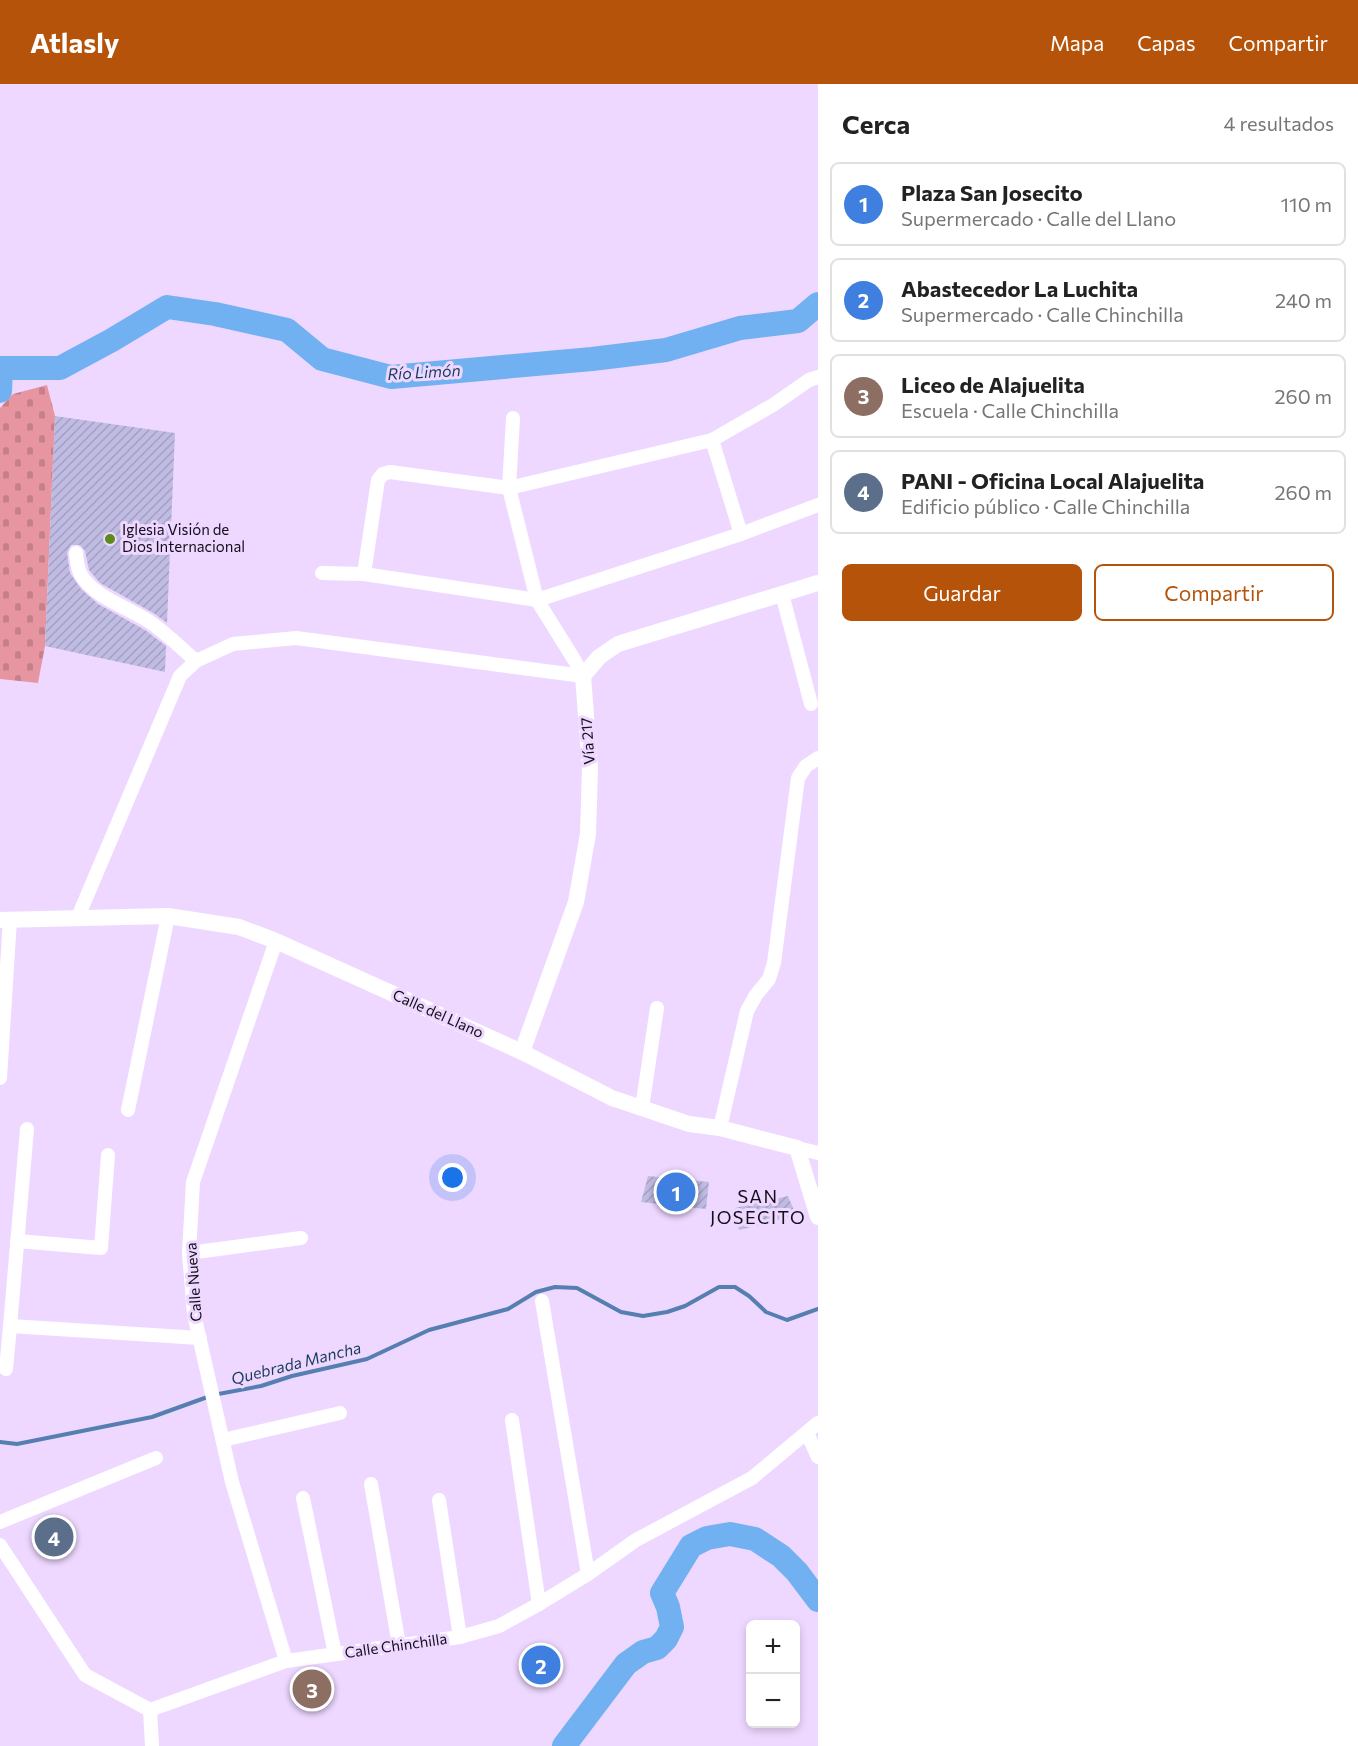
<!DOCTYPE html>
<html lang="es">
<meta charset="utf-8">
<style>
:root{--surface:#fff;--page:#f6f6f6;--text:#222;--muted:#767676;--line:#e0e0e0;--accent:#b45309}
body{margin:0;font-family:Commissioner,sans-serif;background:var(--page);color:var(--text)}
.controls{position:absolute;right:18px;bottom:18px;display:grid;overflow:hidden;border-radius:9px;box-shadow:0 3px 9px #0003}
.controls button{width:54px;height:54px;display:grid;place-items:center;padding:0;border:0;border-bottom:2px solid var(--line);background:var(--surface);color:var(--text);font:30px sans-serif}
.you{position:absolute;left:453px;top:1094px;width:21px;height:21px;margin:-15px;border:4px solid #fff;border-radius:50%;background:#1a73e8;box-shadow:0 0 0 9px #1a73e833}
.badge{display:grid;place-items:center;width:39px;height:39px;border-radius:50%;background:var(--accent);color:#fff;font-size:20px;font-weight:700}
.pin{position:absolute;translate:-50% -50%;border:3px solid #fff;box-shadow:0 2px 6px #0006}
.list{margin:0;padding:0;list-style:none}
h2{display:flex;justify-content:space-between;align-items:center;height:78px;margin:0;padding:0 24px;font-size:26px}
h2 small{font-size:20px;font-weight:400;color:var(--muted)}
.list li{display:grid;grid-template-columns:39px 1fr auto;gap:18px;align-items:center;box-sizing:border-box;height:84px;margin:0 12px 12px;padding:0 12px;border:2px solid var(--line);border-radius:9px}
.list b{display:block;font-size:22px;white-space:nowrap}
.list p{margin:0;font-size:20px;white-space:nowrap;color:var(--muted)}
.list em{font-size:20px;font-style:normal;color:var(--muted)}
.actions{display:flex;gap:12px;padding:18px 24px}
.actions a{flex:1;padding:14px 0;border:2px solid var(--accent);border-radius:9px;text-align:center;font-size:21px;color:var(--accent)}
.actions .main{background:var(--accent);color:#fff}
.map{position:relative;flex:none;width:818px;height:1662px;overflow:hidden}
header{display:flex;align-items:center;gap:36px;box-sizing:border-box;height:84px;padding:0 30px;background:var(--accent);color:#fff}
header strong{font-size:28px}
nav{display:flex;gap:33px;margin-inline-start:auto;font-size:21px}
main{display:flex}
aside{flex:1;background:var(--surface)}
.map>svg:first-child{display:block}
.cemetery{fill:url(#cemetery-stones)}
.lines{fill:none;stroke-linecap:round;stroke-linejoin:round}
.stream{stroke:#557fb0;stroke-width:4}
.river{stroke:#71b0f1;stroke-width:24}
.building{fill:url(#building-hatch)}
.minor{stroke:#fff;stroke-width:14}
.major{stroke:#fff;stroke-width:16}
.poi-dot{fill:#5c8a1d;stroke:#eed8ff;stroke-width:2}
.labels{text-anchor:middle;stroke-width:6;stroke-linejoin:round;paint-order:stroke}
.poi-label{font-size:15px;fill:#140d1a;stroke:#eed8ff;text-anchor:start}
.street-label{font-size:15px;fill:#140d1a;stroke:#eed8ff}
.water-label{font-size:16px;font-style:italic;fill:#1a3b5b;stroke:#eed8ff}
.quarter-label{font-size:18px;letter-spacing:1.5px;fill:#140d1a;stroke:#eed8ff}
</style>
<header>
<strong>Atlasly</strong>
<nav><a>Mapa</a><a>Capas</a><a>Compartir</a></nav>
</header>
<main>
<div class="map">
<svg width="818" height="1662" viewBox="0 0 818 1662">
<defs>
<pattern id="cemetery-stones" width="16" height="16" patternUnits="userSpaceOnUse" patternTransform="scale(1.5)"><rect width="16" height="16" fill="#e796a1"/><path d="M2 7V4a2 2 0 0 1 4 0v3zM10 15v-3a2 2 0 0 1 4 0v3z" fill="#c5808a"/></pattern>
<pattern id="building-hatch" width="6" height="6" patternUnits="userSpaceOnUse" patternTransform="scale(1.5)"><rect width="6" height="6" fill="#c0bbe3"/><path d="M-1 1l2-2M0 6l6-6M5 7l2-2" fill="none" stroke="#a4a0c2"/></pattern>
</defs>
<rect width="100%" height="100%" fill="#eed8ff"/>
<path class="cemetery" d="M 47,301 L 55,332 L 45,562 L 38,599 L 0,595 L 0,324 L 13,310 Z"/>
<g class="lines">
<path class="stream" d="M 0,1358 L 17,1360 L 152,1333 L 213,1311 L 261,1302 L 292,1292 L 367,1275 L 429,1246 L 508,1225 L 536,1208 L 555,1203 L 577,1204 L 621,1228 L 643,1232 L 667,1228 L 685,1222 L 719,1203 L 735,1203 L 749,1212 L 766,1228 L 787,1236 L 818,1225"/>
<g class="river">
<path d="M 0,307 L 1,284 L 60,284 L 112,256 L 167,223 L 215,230 L 287,246 L 322,275 L 391,293 L 592,275 L 666,266 L 740,244 L 798,237 L 818,220"/>
<path d="M 564,1662 L 626,1580 L 643,1568 L 657,1564 L 666,1555 L 672,1543 L 668,1523 L 662,1509 L 691,1462 L 707,1454 L 730,1450 L 755,1455 L 781,1472 L 797,1488 L 818,1516"/>
</g>
</g>
<g class="building">
<path d="M 55,332 L 175,349 L 167,539 L 155,530 L 100,499 L 89,486 L 85,467 L 80,461 L 71,461 L 67,469 L 70,489 L 81,505 L 98,520 L 145,546 L 166,562 L 165,588 L 45,562 Z"/>
<path d="M 648,1092 L 709,1098 L 706,1125 L 641,1118 Z"/>
<path d="M 788,1112 L 796,1131 L 739,1146 L 735,1124 Z"/>
</g>
<g class="lines">
<g class="minor">
<path d="M 513,334 L 509,404 L 537,516 L 575,577 L 583,592"/>
<path d="M 712,356 L 741,450"/>
<path d="M 76,469 C 77,477 77,484 81,491 C 94,513 129,524 150,538 C 166,549 181,564 196,577"/>
<path d="M 322,489 L 364,490 L 537,516 L 741,450 L 818,421"/>
<path d="M 364,490 L 378,396 L 383,390 L 390,388 L 509,404 L 712,356 L 773,321 L 809,296 L 818,293"/>
<path d="M 782,510 L 811,620"/>
<path d="M 78,833 L 180,592 L 196,577 L 233,560 L 296,554 L 583,592"/>
<path d="M 276,857 L 193,1098 L 189,1169 L 194,1230 L 232,1398 L 286,1577"/>
<path d="M 0,994 L 10,835"/>
<path d="M 642,1024 L 657,924"/>
<path d="M 128,1026 L 168,832"/>
<path d="M 720,1044 L 747,927 L 756,911 L 769,895 L 774,879 L 798,694 L 806,682 L 818,674"/>
<path d="M 797,1064 L 818,1069"/>
<path d="M 17,1157 L 101,1164 L 108,1071"/>
<path d="M 189,1169 L 301,1154"/>
<path d="M 542,1217 L 588,1490"/>
<path d="M 10,1242 L 27,1045"/>
<path d="M 6,1285 L 10,1242 L 200,1254"/>
<path d="M 512,1336 L 539,1520"/>
<path d="M 807,1349 L 818,1373"/>
<path d="M 223,1356 L 340,1329"/>
<path d="M 371,1400 L 399,1561"/>
<path d="M 303,1414 L 335,1570"/>
<path d="M 439,1416 L 460,1553"/>
<path d="M 0,1438 L 156,1374"/>
<path d="M 0,1461 L 85,1591 L 150,1626 L 286,1577 L 460,1553 L 499,1542 L 539,1520 L 588,1490 L 636,1456 L 752,1394 L 818,1339"/>
<path d="M 150,1626 L 152,1662"/>
</g>
<g class="major">
<path d="M 0,836 L 168,832 L 239,843 L 276,857 L 522,968 L 612,1014 L 689,1040 L 720,1044 L 797,1064 L 818,1133"/>
<path d="M 522,968 L 576,818 L 588,750 L 590,684 L 583,592 L 599,573 L 618,560 L 818,499"/>
</g>
</g>
<circle class="poi-dot" cx="110" cy="455" r="6"/>
<g class="labels">
<g class="poi-label">
<text x="122" y="451">Iglesia Visión de<tspan x="122" dy="17">Dios Internacional</tspan></text>
</g>
<g class="street-label">
<text transform="translate(588 657) rotate(-94)" y="5">Vía 217</text>
<text transform="translate(438 930) rotate(24)" y="5">Calle del Llano</text>
<text transform="translate(194 1198) rotate(-94)" y="5">Calle Nueva</text>
<text transform="translate(396 1562) rotate(-8)" y="5">Calle Chinchilla</text>
</g>
<g class="water-label">
<text transform="translate(424 288) rotate(-3)" y="6">Río Limón</text>
<text transform="translate(296 1279) rotate(-14)" y="6">Quebrada Mancha</text>
</g>
<g class="quarter-label">
<text x="758" y="1119">SAN<tspan x="758" dy="21">JOSECITO</tspan></text>
</g>
</g>
</svg>
<div class="controls">
<button>+</button>
<button>−</button>
</div>
<div class="you"></div>
<div class="pin badge" style="left:676px;top:1108px;background:#3f7fe0">1</div>
<div class="pin badge" style="left:541px;top:1581px;background:#3f7fe0">2</div>
<div class="pin badge" style="left:312px;top:1605px;background:#8d6e63">3</div>
<div class="pin badge" style="left:54px;top:1453px;background:#5c6f8a">4</div>
</div>
<aside>
<h2>Cerca<small>4 resultados</small></h2>
<ul class="list">
<li><span class="badge" style="background:#3f7fe0">1</span><div><b>Plaza San Josecito</b><p>Supermercado · Calle del Llano</p></div><em>110 m</em></li>
<li><span class="badge" style="background:#3f7fe0">2</span><div><b>Abastecedor La Luchita</b><p>Supermercado · Calle Chinchilla</p></div><em>240 m</em></li>
<li><span class="badge" style="background:#8d6e63">3</span><div><b>Liceo de Alajuelita</b><p>Escuela · Calle Chinchilla</p></div><em>260 m</em></li>
<li><span class="badge" style="background:#5c6f8a">4</span><div><b>PANI - Oficina Local Alajuelita</b><p>Edificio público · Calle Chinchilla</p></div><em>260 m</em></li>
</ul>
<div class="actions"><a class="main">Guardar</a><a>Compartir</a></div>
</aside>
</main>
